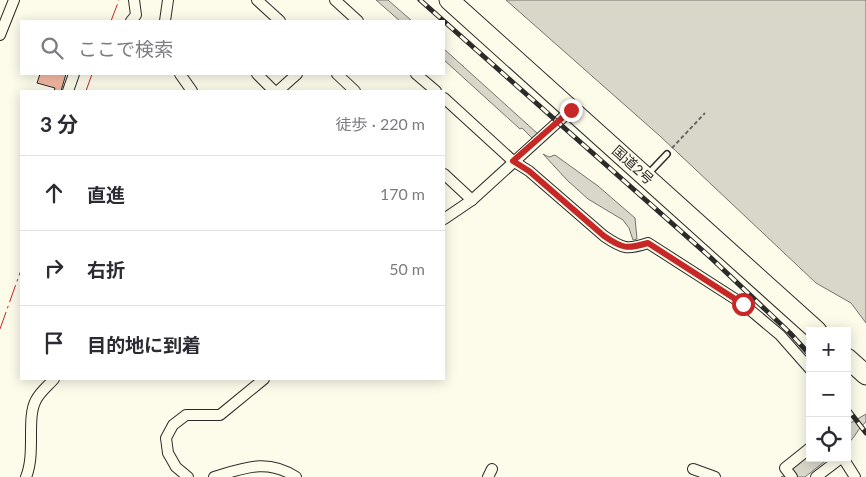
<!DOCTYPE html>
<html lang="ja">
<meta charset="utf-8">
<style>
:root{--surface:#fff;--page:#f7f7f7;--text:#2b2b33;--muted:#7c7c81;--line:#e1e1e2}
body{margin:0;font-family:Lato,"Noto Sans JP",sans-serif;background:var(--page);color:var(--text)}
.controls{position:absolute;right:15px;bottom:15px;display:grid;overflow:hidden;border-radius:0px;box-shadow:0 2px 12px #0003}
.controls button{width:45px;height:45px;display:grid;place-items:center;padding:0;border:0;border-bottom:1px solid var(--line);background:var(--surface);color:var(--text);font:25px sans-serif}
.stop{position:absolute;width:15px;height:15px;margin:-11px;border:4px solid #c62828;border-radius:50%;background:#fff}
.stop.end{background:#c62828;border-color:#fff;box-shadow:0 1px 5px #0008}
.list{margin:0;padding:0;list-style:none}
h2{display:flex;justify-content:space-between;align-items:center;height:65px;margin:0;padding:0 20px;font-size:21px}
h2 small{font-size:16px;font-weight:400;color:var(--muted)}
.list li{display:grid;grid-template-columns:32px 1fr auto;gap:15px;align-items:center;box-sizing:border-box;height:75px;padding:0 20px;border-top:1px solid var(--line)}
.list b{display:block;font-size:19px;white-space:nowrap}
.list em{font-size:16px;font-style:normal;color:var(--muted)}
.icon{flex:none;width:28px;height:28px;fill:none;stroke:currentColor;stroke-width:2;stroke-linecap:round;stroke-linejoin:round}
.map{position:relative;flex:none;width:866px;height:477px;overflow:hidden}
.search{position:absolute;background:var(--surface);box-shadow:0 2px 12px #0003;left:20px;top:20px;width:425px;height:55px;display:flex;align-items:center;gap:12px;box-sizing:border-box;padding:0 18px;border-radius:0px;color:var(--muted);font-size:19px}
.panel{position:absolute;background:var(--surface);box-shadow:0 2px 12px #0003;left:20px;top:90px;width:425px;height:290px;border-radius:0px}
.map>svg:first-child{display:block}
.water{fill:#d8d7c9;stroke:#74746e}
.building{fill:#f2b8a0;stroke:#2b2b2b}
.lines{fill:none;stroke-linecap:round;stroke-linejoin:round}
.lane-casing{stroke:#2b2b2b;stroke-width:8}
.street-casing{stroke:#2b2b2b;stroke-width:12}
.highway-casing{stroke:#2b2b2b;stroke-width:21}
.path{stroke:#6a6964;stroke-width:2;stroke-dasharray:4 2.5;stroke-linecap:butt}
.lane{stroke:#fdfbea;stroke-width:5}
.street{stroke:#fdfbea;stroke-width:10}
.highway{stroke:#fdfbea;stroke-width:19}
.rail-casing{stroke:#2b2b2b;stroke-width:5}
.rail{stroke:#fdfbea;stroke-width:3;stroke-dasharray:9;stroke-linecap:butt}
.power{stroke:#c62828;stroke-width:1;stroke-dasharray:18 4 2.5 4;stroke-linecap:butt}
.route{stroke:#c62828;stroke-width:6}
.labels{text-anchor:middle;stroke-width:4;stroke-linejoin:round;paint-order:stroke}
.street-label{font-size:14px;fill:#2b2b2b;stroke:#fdfbea}
</style>
<div class="map">
<svg width="866" height="477" viewBox="0 0 866 477">
<rect width="100%" height="100%" fill="#fdfbea"/>
<g class="water">
<path d="M 376,0 L 388,0 L 412,21 L 400,21 Z"/>
<path d="M 506,0 L 866,0 L 866,323 L 851,303 L 816,283 L 661,137 Z"/>
<path d="M 444,49 L 538,134 L 533,139 L 522,128 L 520,129 L 444,60 Z"/>
<path d="M 543,154 L 549,157 L 555,155 L 598,186 L 635,218 L 637,239 L 633,240 L 629,228 L 623,220 L 588,199 L 567,180 Z"/>
<path d="M 866,414 L 866,422 C 857,429 856,437 847,444 L 847,425 Z"/>
<path d="M 810,454 L 810,458 L 829,458 L 805,477 L 781,477 L 791,472 L 792,468 Z"/>
</g>
<path class="building" d="M 40,74 L 66,74 L 61,91 L 54,91 L 55,88 L 37,83 Z"/>
<g class="lines">
<g class="lane-casing">
<path id="lane" d="M 648,174 L 667,154"/>
</g>
<g class="street-casing">
<g id="street">
<path d="M 257,0 L 280,21"/>
<path d="M 335,0 L 358,21"/>
<path d="M 131,21 L 136,15 L 134,0"/>
<path d="M 165,21 L 168,0"/>
<path d="M 0,35 L 14,0"/>
<path d="M 180,74 L 192,91"/>
<path d="M 257,74 L 274,91"/>
<path d="M 337,74 L 355,91"/>
<path d="M 416,74 L 436,91"/>
<path d="M 68,91 L 74,74"/>
<path d="M 278,91 L 297,74"/>
<path d="M 444,98 L 513,161 L 529,171 L 604,236 C 623,249 627,250 648,243 L 743,304 L 780,335 L 810,369"/>
<path d="M 444,174 L 472,200"/>
<path d="M 444,219 L 472,200 L 571,110"/>
<path d="M 843,458 L 855,477"/>
<path d="M 693,469 L 715,477"/>
<path d="M 26,477 C 36,453 26,418 36,400 C 40,392 49,385 54,379"/>
<path d="M 188,477 L 176,467 L 168,453 L 166,438 L 173,425 L 186,415 L 220,415 L 264,379"/>
<path d="M 214,477 C 244,468 267,458 296,477"/>
<path d="M 488,477 L 492,469"/>
<path d="M 792,477 L 785,468 L 810,448"/>
<path d="M 816,477 L 841,458"/>
</g>
</g>
<g class="highway-casing">
<g id="highway">
<path d="M 449,0 L 817,331"/>
<path d="M 847,358 L 866,375"/>
</g>
</g>
<path class="path" d="M 672,148 L 705,113"/>
<use href="#lane" class="lane"/>
<use href="#street" class="street"/>
<use href="#highway" class="highway"/>
<g class="rail-casing">
<g id="rail">
<path d="M 420,0 L 710,257 L 790,333 L 810,355"/>
<path d="M 847,408 L 866,433"/>
</g>
</g>
<use href="#rail" class="rail"/>
<g class="power">
<path d="M 111,21 L 119,0"/>
<path d="M 86,91 L 92,74"/>
<path d="M 0,329 L 21,270"/>
</g>
</g>
<g class="lines">
<path class="route" d="M 571,110 L 513,161 L 529,171 L 604,236 C 623,249 627,249 648,243 L 743,304"/>
</g>
<g class="labels">
<g class="street-label">
<text transform="translate(633 165) rotate(42)" y="5">国道2号</text>
</g>
</g>
</svg>
<div class="controls">
<button>+</button>
<button>−</button>
<button><svg class="icon" aria-label="locate" viewBox="0 0 24 24"><circle cx="12" cy="12" r="6"/><path d="M12 2v4M12 18v4M2 12h4M18 12h4"/></svg></button>
</div>
<div class="stop" style="left:743px;top:304px"></div>
<div class="stop end" style="left:571px;top:110px"></div>
<div class="search"><svg class="icon" aria-label="search" viewBox="0 0 24 24"><circle cx="10" cy="10" r="6"/><path d="M15 15l6 6"/></svg>ここで検索</div>
<section class="panel">
<h2>3 分<small>徒歩 · 220 m</small></h2>
<ul class="list">
<li><svg class="icon" aria-label="ahead" viewBox="0 0 24 24"><path d="M12 20V5M6 11l6-6 6 6"/></svg><div><b>直進</b></div><em>170 m</em></li>
<li><svg class="icon" aria-label="right" viewBox="0 0 24 24"><path d="M7 20v-9h11M14 6l5 5-5 5"/></svg><div><b>右折</b></div><em>50 m</em></li>
<li><svg class="icon" aria-label="arrive" viewBox="0 0 24 24"><path d="M6 21V4h12l-3 4 3 4H6"/></svg><div><b>目的地に到着</b></div></li>
</ul>
</section>
</div>
